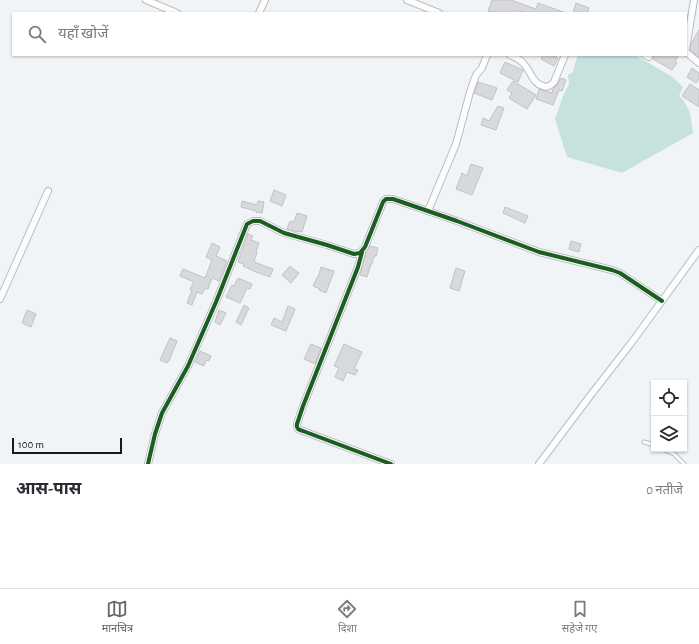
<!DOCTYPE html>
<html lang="hi">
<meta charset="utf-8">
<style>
:root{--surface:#fff;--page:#f7f7f7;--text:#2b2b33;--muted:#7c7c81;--line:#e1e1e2;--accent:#636668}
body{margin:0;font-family:"Alegreya Sans","Noto Sans Devanagari",sans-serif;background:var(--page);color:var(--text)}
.controls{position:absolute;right:12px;bottom:12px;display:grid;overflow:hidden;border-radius:0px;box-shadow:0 1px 3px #0004}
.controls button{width:36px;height:36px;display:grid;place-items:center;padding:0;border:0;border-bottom:1px solid var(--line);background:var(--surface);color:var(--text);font:20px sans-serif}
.scale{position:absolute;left:12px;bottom:10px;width:110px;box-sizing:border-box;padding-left:4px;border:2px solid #17191b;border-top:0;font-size:11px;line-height:14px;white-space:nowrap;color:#17191b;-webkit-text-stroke:3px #edf4fa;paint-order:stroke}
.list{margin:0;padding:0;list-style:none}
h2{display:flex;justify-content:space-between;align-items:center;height:52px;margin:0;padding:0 16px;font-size:17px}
h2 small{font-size:13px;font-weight:400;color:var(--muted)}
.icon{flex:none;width:22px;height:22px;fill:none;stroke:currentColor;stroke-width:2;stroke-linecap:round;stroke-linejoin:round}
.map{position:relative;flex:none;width:699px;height:464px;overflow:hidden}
.search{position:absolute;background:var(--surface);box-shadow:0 1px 3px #0004;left:12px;right:12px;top:12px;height:44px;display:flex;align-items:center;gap:10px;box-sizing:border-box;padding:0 14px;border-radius:0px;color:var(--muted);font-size:15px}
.sheet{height:124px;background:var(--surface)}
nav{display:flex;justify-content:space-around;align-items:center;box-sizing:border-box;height:56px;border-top:1px solid var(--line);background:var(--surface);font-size:11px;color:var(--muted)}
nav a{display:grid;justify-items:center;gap:2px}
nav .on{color:var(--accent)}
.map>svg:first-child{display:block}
.water{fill:#c7e2de}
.building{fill:#d7d9dc;stroke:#c0c2c6}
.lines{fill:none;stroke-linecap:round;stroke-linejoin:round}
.service-casing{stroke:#babdbf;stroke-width:5}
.minor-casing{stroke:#babdbf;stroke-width:8}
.service{stroke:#fdfdfe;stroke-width:3}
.minor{stroke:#fdfdfe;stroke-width:6}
.cycleway-casing{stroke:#edf4fa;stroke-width:6}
.cycleway{stroke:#1b5e20;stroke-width:4}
</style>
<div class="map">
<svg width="699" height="464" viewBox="0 0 699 464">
<rect width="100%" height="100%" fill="#f0f4f7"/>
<path class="water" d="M 577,55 L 635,55 L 671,76 L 683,87 L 679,96 L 684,101 L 690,113 L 693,133 L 622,173 L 567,157 L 555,119 L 563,96 L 569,84 L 568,75 L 573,72 L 577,57 Z"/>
<g class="building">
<path d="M 492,0 L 511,0 L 536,9 L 538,3 L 563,12 L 563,13 L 524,13 L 517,10 L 516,13 L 496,13 L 488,11 Z"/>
<path d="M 576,3 L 589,8 L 587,13 L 573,13 Z"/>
<path d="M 699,30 L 699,57 L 690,50 L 691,44 Z"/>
<path d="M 543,55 L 551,55 L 558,58 L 554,66 L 541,59 Z"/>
<path d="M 653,55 L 679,55 L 675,61 L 677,63 L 672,70 L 653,59 Z"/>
<path d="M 505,62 L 523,70 L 518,82 L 500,73 Z"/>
<path d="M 692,68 L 699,73 L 699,79 L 696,83 L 687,77 Z"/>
<path d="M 561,78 L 566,80 L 562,91 L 559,90 L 553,105 L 536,99 L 539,89 L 552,93 L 553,89 L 558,84 Z"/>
<path d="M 513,81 L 536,95 L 527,109 L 509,98 L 512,93 L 507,90 Z"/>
<path d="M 478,82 L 497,88 L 492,100 L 474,93 Z"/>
<path d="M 690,84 L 699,90 L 699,107 L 682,96 Z"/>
<path d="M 498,106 L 504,108 L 496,130 L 481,125 L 483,118 L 489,121 Z"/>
<path d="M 471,164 L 483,168 L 472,195 L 456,189 L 462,173 L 467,176 Z"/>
<path d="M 274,190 L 286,195 L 282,206 L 270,201 Z"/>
<path d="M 242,201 L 257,205 L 258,201 L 264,202 L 262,213 L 256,212 L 256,211 L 241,207 Z"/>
<path d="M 505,207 L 528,216 L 525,223 L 503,213 Z"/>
<path d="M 297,213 L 307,216 L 302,232 L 298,231 L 298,232 L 287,229 L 290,221 L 294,222 Z"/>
<path d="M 248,234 L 253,236 L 251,240 L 259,243 L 256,251 L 257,252 L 254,262 L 273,269 L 270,277 L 256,272 L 243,266 L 244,264 L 238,262 Z"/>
<path d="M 571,241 L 581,244 L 579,252 L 569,249 Z"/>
<path d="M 212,243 L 220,247 L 216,256 L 227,261 L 219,281 L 212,278 L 208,289 L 205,288 L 202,294 L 197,292 L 192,305 L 187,303 L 192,290 L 190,289 L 194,282 L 180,276 L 183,269 L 205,278 L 212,260 L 206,257 Z"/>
<path d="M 370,246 L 378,248 L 376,256 L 374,256 L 372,264 L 371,264 L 367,277 L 360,275 L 366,252 Z"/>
<path d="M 290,266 L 299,273 L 291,283 L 282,275 Z"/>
<path d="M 321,267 L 334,271 L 326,293 L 319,290 L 320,289 L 313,286 L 317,277 L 318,278 Z"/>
<path d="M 456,268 L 465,271 L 459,291 L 450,288 Z"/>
<path d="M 238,278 L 252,284 L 250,289 L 247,288 L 240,303 L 226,297 L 232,285 L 234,286 Z"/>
<path d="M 244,305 L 249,308 L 241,325 L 236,322 Z"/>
<path d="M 288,306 L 295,309 L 286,331 L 271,325 L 274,318 L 282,322 Z"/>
<path d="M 27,310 L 36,314 L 31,327 L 22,323 Z"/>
<path d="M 219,310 L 226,313 L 220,325 L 215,322 Z"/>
<path d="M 170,338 L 177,341 L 169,361 L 168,361 L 167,363 L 160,360 Z"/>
<path d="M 311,344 L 321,348 L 315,364 L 304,359 Z"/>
<path d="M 344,344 L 362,352 L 354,369 L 358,370 L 355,375 L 347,372 L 343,381 L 335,377 L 339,368 L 334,366 Z"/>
<path d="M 200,351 L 211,356 L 209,361 L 206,360 L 204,366 L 195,362 Z"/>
</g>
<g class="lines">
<g class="service-casing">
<g id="service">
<path d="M 644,442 L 654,445"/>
<path d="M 663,449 L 674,454 L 684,464"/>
</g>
</g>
<g class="minor-casing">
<g id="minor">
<path d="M 146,0 L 177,13"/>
<path d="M 407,0 L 439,13"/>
<path d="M 259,13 L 265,0"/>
<path d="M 686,49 L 694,0"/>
<path d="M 686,52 L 699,63"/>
<path d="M 510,55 C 514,57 520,59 523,63 C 531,71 532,83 543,86 C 548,88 551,85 554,82 L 565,55"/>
<path d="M 645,55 L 649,57"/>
<path d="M 428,211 L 456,144 L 470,92 L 476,75 L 482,68 L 487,55"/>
<path d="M 362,252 L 358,267 L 303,406 L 297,424 C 296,429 299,430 303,431 L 391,464"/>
<path d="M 0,299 L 48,191"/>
<path d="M 148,464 L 155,434 L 162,413 L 188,366 L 216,302 L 247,224 L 253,221 L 260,221 L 284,233 L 327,245 L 354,254 L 360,253 L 365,247 L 383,202 L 386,199 L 393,199 L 457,221 L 539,252 L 612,270 L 620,273 L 662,301"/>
<path d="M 539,464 L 590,396 L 632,342 L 699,250"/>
</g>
</g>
<use href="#service" class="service"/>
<use href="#minor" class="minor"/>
<g class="cycleway-casing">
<g id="cycleway">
<path d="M 362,252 L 358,267 L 303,406 L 297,424 C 296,429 299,430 303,431 L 391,464"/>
<path d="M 148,464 L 155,434 L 162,413 L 188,366 L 216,302 L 247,224 L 253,221 L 260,221 L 284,233 L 327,245 L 354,254 L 360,253 L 365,247 L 383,202 L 386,199 L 393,199 L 457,221 L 539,252 L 612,270 L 620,273 L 662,301"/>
</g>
</g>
<use href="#cycleway" class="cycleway"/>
</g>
</svg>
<div class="controls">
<button><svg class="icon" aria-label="locate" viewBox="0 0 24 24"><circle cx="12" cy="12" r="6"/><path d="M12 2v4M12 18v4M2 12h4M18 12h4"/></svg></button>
<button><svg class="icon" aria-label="layers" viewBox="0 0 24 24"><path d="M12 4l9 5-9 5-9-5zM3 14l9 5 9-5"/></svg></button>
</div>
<div class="scale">100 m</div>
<div class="search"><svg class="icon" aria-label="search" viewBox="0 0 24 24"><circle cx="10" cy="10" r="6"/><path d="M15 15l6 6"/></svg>यहाँ खोजें</div>
</div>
<section class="sheet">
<h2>आस-पास<small>0 नतीजे</small></h2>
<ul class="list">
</ul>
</section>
<nav>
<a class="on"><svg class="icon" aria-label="map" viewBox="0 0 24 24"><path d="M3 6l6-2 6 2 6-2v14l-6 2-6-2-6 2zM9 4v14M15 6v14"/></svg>मानचित्र</a>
<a><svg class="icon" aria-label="directions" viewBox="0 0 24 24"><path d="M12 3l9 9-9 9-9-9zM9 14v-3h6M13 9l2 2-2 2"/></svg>दिशा</a>
<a><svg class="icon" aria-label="saved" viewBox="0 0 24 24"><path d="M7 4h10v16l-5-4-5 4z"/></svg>सहेजे गए</a>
</nav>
